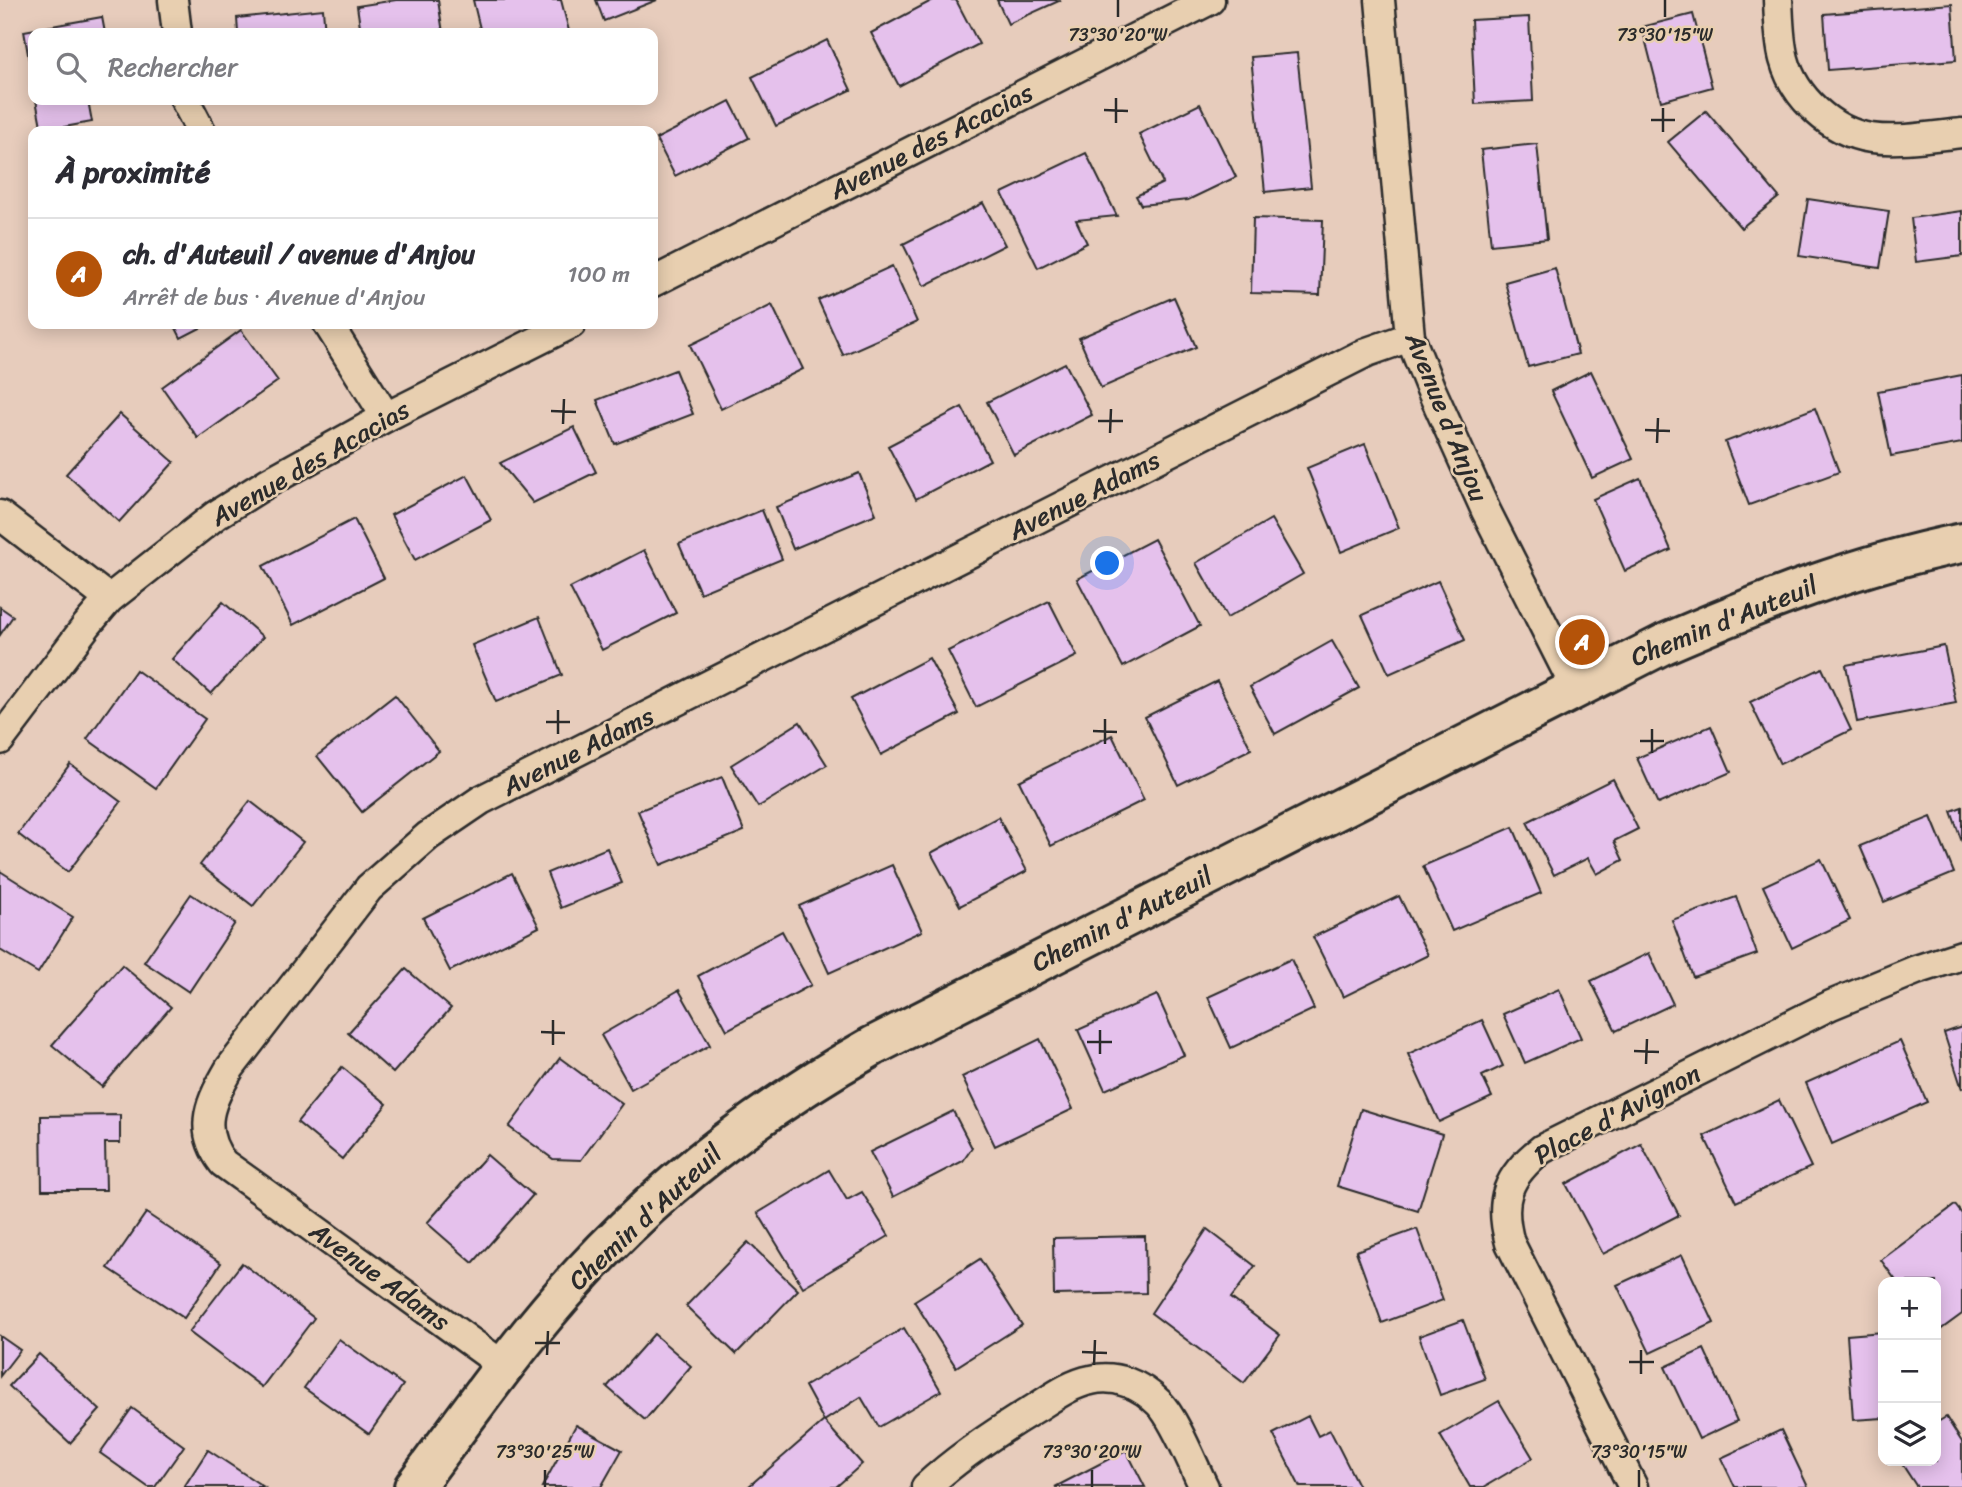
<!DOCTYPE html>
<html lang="fr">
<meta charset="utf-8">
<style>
:root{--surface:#fff;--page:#f7f7f7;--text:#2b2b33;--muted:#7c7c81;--line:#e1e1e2;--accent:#b45309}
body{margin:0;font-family:Sriracha,sans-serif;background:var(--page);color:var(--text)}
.controls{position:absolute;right:21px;bottom:21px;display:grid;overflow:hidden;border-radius:14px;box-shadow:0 4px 18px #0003}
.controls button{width:63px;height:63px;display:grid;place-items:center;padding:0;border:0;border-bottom:2px solid var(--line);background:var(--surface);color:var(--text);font:35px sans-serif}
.you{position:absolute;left:1108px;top:564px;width:24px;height:24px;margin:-18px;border:5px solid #fff;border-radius:50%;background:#1a73e8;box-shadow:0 0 0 10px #1a73e833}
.badge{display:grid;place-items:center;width:46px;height:46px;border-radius:50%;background:var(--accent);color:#fff;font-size:23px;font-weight:700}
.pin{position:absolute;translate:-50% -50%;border:4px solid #fff;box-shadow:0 2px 7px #0006}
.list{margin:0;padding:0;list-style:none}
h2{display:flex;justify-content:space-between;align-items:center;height:91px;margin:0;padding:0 28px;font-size:30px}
h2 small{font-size:23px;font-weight:400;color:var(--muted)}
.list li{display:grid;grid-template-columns:46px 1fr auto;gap:21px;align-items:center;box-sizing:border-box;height:112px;padding:0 28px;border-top:2px solid var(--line)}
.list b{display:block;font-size:26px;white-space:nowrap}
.list p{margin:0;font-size:23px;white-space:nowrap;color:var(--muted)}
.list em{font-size:23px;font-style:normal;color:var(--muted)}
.icon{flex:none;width:38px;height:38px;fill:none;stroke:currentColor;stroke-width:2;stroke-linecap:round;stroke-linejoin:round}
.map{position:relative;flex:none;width:1962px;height:1487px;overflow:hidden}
.search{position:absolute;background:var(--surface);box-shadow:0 4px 18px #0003;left:28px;top:28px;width:630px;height:77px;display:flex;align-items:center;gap:18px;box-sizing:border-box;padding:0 24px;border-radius:14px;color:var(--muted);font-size:26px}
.panel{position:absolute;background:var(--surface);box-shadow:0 4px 18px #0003;left:28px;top:126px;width:630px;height:203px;border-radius:14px}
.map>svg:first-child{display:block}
.building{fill:#e5c1ec;stroke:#2b2b2b;stroke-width:2}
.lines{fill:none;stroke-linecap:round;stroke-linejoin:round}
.street-casing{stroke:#2b2b2b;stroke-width:33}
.secondary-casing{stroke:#2b2b2b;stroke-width:44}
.street{stroke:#e8cfb0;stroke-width:28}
.secondary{stroke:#e8cfb0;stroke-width:38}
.ticks{fill:none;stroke:#2b2b2b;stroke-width:2.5}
.labels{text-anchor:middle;stroke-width:5;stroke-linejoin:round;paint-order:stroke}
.street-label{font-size:26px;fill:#2b2b2b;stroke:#e8cfb0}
.ticks-label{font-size:18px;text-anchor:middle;fill:#2b2b2b;stroke:#e8cfb0;stroke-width:5;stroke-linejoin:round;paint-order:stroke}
</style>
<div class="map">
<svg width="1962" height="1487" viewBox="0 0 1962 1487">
<rect width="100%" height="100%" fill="#e7ccbc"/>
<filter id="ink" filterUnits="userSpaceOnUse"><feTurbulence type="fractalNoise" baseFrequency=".0143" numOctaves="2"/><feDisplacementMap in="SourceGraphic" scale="14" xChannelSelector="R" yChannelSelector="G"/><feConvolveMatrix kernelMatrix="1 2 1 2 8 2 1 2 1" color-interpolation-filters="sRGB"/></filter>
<g filter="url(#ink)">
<g class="building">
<path d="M 396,0 L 438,0 L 443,33 L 361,33 L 357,6 Z"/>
<path d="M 473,0 L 561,0 L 569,31 L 560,33 L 481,33 Z"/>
<path d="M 596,0 L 657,0 L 604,21 Z"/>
<path d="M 933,0 L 956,0 L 979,44 L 899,86 L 871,33 Z"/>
<path d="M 997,0 L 1061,0 L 1008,24 Z"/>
<path d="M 1952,4 L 1956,60 L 1828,70 L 1824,14 Z"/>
<path d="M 323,9 L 325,33 L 238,33 L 237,18 Z"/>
<path d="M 1693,14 L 1712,87 L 1661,101 L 1642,27 Z"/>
<path d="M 102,17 L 105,33 L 33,33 L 33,83 L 24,31 Z"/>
<path d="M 1529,17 L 1533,101 L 1475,104 L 1471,20 Z"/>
<path d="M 827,40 L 851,90 L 776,126 L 752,77 Z"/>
<path d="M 1297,53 L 1311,187 L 1265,192 L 1251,57 Z"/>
<path d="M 36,100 L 88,100 L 92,122 L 42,131 Z"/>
<path d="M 730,101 L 749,138 L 675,176 L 656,139 Z"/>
<path d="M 1200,104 L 1236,177 L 1188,200 L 1141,205 L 1136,196 L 1163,183 L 1139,134 Z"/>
<path d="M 1706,111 L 1779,197 L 1741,228 L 1668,142 Z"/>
<path d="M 1537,144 L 1547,239 L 1491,245 L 1481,150 Z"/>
<path d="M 1086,153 L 1117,216 L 1076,220 L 1087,243 L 1038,268 L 1002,193 Z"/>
<path d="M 1808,199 L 1889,211 L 1880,268 L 1799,256 Z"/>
<path d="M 983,203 L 1005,245 L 924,286 L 903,244 Z"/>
<path d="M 1962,211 L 1962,256 L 1916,262 L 1911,218 Z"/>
<path d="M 1253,218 L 1323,220 L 1320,295 L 1251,293 Z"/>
<path d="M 892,266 L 917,322 L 843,355 L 818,300 Z"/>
<path d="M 1555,268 L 1578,354 L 1528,367 L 1505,282 Z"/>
<path d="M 1174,297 L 1196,347 L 1101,388 L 1079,338 Z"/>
<path d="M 772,305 L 803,369 L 721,409 L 690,345 Z"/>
<path d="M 174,324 L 208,324 L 181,338 Z"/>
<path d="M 241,330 L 278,381 L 198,438 L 162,387 Z"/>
<path d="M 1065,363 L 1092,415 L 1014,455 L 987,402 Z"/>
<path d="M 675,370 L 693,414 L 615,444 L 597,400 Z"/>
<path d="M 1591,371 L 1633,459 L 1592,478 L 1551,391 Z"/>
<path d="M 1962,375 L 1962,443 L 1891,456 L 1878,391 Z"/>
<path d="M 962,407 L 990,460 L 916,499 L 888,446 Z"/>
<path d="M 1815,408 L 1839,472 L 1749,505 L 1725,442 Z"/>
<path d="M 120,414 L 174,462 L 119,522 L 66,474 Z"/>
<path d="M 574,427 L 596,472 L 533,503 L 500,463 Z"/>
<path d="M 1365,444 L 1399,528 L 1341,552 L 1307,468 Z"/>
<path d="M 859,473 L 876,514 L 793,549 L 776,507 Z"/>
<path d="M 467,475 L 491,520 L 415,560 L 391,515 Z"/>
<path d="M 1640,478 L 1671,550 L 1625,571 L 1593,499 Z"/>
<path d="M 762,510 L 782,559 L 700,593 L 679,544 Z"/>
<path d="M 354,519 L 384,578 L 293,625 L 263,566 Z"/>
<path d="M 1271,519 L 1303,574 L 1227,618 L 1196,563 Z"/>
<path d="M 1154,539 L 1200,626 L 1123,667 L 1077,579 Z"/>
<path d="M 644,550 L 676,613 L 602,650 L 570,588 Z"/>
<path d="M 1438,581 L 1465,640 L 1389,674 L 1362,615 Z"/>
<path d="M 1049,601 L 1077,656 L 976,707 L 948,651 Z"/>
<path d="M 223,602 L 263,637 L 211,694 L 172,659 Z"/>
<path d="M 0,607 L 13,616 L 0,635 Z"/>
<path d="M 539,617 L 562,675 L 496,702 L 472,645 Z"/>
<path d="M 1332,641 L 1359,688 L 1275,734 L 1250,687 Z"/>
<path d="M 1944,646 L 1956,703 L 1857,722 L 1846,665 Z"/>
<path d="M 929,658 L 959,714 L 881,755 L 851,699 Z"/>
<path d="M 1822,668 L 1851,730 L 1780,764 L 1750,702 Z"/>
<path d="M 136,670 L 205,719 L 156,788 L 87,739 Z"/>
<path d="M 1217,681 L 1251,749 L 1178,785 L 1145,717 Z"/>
<path d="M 395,695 L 439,751 L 362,812 L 317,756 Z"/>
<path d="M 800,722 L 827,765 L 758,807 L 731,765 Z"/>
<path d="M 1711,726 L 1731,772 L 1658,804 L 1637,758 Z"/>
<path d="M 1112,735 L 1144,800 L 1051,846 L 1019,781 Z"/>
<path d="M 70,764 L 121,802 L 68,872 L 18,834 Z"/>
<path d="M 722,777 L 744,831 L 661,865 L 638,811 Z"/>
<path d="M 1613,779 L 1638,829 L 1614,841 L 1623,860 L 1597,874 L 1588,858 L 1554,875 L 1527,822 Z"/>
<path d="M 250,801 L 303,842 L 253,906 L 200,865 Z"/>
<path d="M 1962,807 L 1962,842 L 1951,811 Z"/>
<path d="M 998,817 L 1027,871 L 960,906 L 931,853 Z"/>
<path d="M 1931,817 L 1954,873 L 1884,902 L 1860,846 Z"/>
<path d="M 1513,827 L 1541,893 L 1452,931 L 1423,866 Z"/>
<path d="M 607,848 L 622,883 L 561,908 L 547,873 Z"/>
<path d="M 1821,859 L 1850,920 L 1792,948 L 1763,886 Z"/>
<path d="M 892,865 L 922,931 L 829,973 L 799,906 Z"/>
<path d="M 0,871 L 73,917 L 38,973 L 0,950 Z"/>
<path d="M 512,873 L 539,927 L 450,971 L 423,918 Z"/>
<path d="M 191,894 L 235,923 L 189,992 L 144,962 Z"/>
<path d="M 1399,896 L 1428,955 L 1343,997 L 1313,937 Z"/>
<path d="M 1736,897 L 1757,954 L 1693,977 L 1672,920 Z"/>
<path d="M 782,931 L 811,985 L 727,1030 L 698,976 Z"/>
<path d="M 1649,953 L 1673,1004 L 1616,1031 L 1591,981 Z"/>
<path d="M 1291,959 L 1314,1009 L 1231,1048 L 1208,997 Z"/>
<path d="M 122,965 L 171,1007 L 102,1087 L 52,1045 Z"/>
<path d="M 406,969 L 451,1008 L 393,1073 L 348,1033 Z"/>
<path d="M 1559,989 L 1581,1038 L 1525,1063 L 1503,1014 Z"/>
<path d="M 679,990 L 710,1045 L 631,1089 L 601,1035 Z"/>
<path d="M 1157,995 L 1184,1055 L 1105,1090 L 1078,1030 Z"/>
<path d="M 1482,1020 L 1503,1066 L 1482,1076 L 1492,1097 L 1439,1122 L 1408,1054 Z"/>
<path d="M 1962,1027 L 1962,1089 L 1944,1033 Z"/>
<path d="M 1040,1039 L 1073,1109 L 995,1146 L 962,1077 Z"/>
<path d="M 1900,1041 L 1927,1102 L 1832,1144 L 1806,1083 Z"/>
<path d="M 560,1058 L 622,1104 L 581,1160 L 553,1159 L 509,1127 Z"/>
<path d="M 342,1067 L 387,1104 L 342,1159 L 297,1122 Z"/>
<path d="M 1779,1100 L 1811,1167 L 1736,1202 L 1704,1136 Z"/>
<path d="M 1361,1109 L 1442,1134 L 1418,1211 L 1337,1186 Z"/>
<path d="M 953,1111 L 972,1148 L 963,1161 L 893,1197 L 870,1152 Z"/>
<path d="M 120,1115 L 120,1143 L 105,1143 L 106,1190 L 42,1190 L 41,1116 Z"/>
<path d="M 1641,1144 L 1679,1215 L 1603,1254 L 1566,1184 Z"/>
<path d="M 487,1155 L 533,1195 L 473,1263 L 427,1223 Z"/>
<path d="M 829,1170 L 847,1200 L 862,1192 L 889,1236 L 803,1287 L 758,1213 Z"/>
<path d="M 1955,1205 L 1962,1214 L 1962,1314 L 1936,1333 L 1936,1282 L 1897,1282 L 1881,1260 Z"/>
<path d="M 146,1213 L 221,1263 L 184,1318 L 108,1268 Z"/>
<path d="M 1207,1229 L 1255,1266 L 1231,1298 L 1280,1335 L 1244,1383 L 1151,1313 Z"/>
<path d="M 1417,1229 L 1443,1300 L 1382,1323 L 1356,1251 Z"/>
<path d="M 1145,1236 L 1146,1293 L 1054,1295 L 1053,1238 Z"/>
<path d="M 748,1242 L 798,1290 L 736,1354 L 686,1306 Z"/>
<path d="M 1682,1255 L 1714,1323 L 1650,1353 L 1617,1285 Z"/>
<path d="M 980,1259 L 1022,1325 L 956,1367 L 914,1301 Z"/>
<path d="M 242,1263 L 314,1318 L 262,1387 L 189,1332 Z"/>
<path d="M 1463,1320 L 1485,1379 L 1440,1395 L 1419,1336 Z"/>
<path d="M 904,1328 L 941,1391 L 879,1427 L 861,1397 L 824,1421 L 805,1386 Z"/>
<path d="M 1883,1332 L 1883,1418 L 1853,1420 L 1847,1335 Z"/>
<path d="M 654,1334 L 691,1366 L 645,1420 L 607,1387 Z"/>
<path d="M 0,1336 L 20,1350 L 0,1376 Z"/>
<path d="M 339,1339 L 403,1385 L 369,1434 L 304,1388 Z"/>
<path d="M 1704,1349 L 1737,1421 L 1699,1439 L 1665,1367 Z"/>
<path d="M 39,1354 L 100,1410 L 70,1443 L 9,1386 Z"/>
<path d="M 1499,1401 L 1533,1458 L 1484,1487 L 1470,1487 L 1440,1435 Z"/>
<path d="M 132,1408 L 184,1446 L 155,1487 L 148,1487 L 100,1453 Z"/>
<path d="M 1308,1416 L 1318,1436 L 1330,1430 L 1359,1487 L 1300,1487 L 1273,1434 Z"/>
<path d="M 1946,1417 L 1962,1442 L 1962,1487 L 1917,1487 L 1900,1461 L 1936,1461 L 1936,1423 Z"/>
<path d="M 824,1421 L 862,1464 L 836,1487 L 748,1487 Z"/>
<path d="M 576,1425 L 622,1450 L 601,1487 L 542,1487 Z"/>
<path d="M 1781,1430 L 1808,1487 L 1735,1487 L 1721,1458 Z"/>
<path d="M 208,1450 L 264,1487 L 184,1487 Z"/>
<path d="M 1126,1450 L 1145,1487 L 1055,1487 L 1084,1472 Z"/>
</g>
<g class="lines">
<g class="street-casing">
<g id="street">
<path d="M 173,0 L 177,33"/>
<path d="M 1380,0 L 1410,337 L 1430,387 L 1486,511 L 1575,687"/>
<path d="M 1778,0 C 1779,19 1779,40 1784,59 C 1794,97 1831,132 1871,138 C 1900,142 1933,136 1962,133"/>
<path d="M 185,100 L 201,131"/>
<path d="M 653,282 L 1210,0"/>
<path d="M 328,324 L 386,417"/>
<path d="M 0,515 L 109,599"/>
<path d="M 0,740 L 87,625 L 109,599 L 216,515 L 267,483 L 386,417 L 571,324"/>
<path d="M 504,1366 L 223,1163 C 196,1128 211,1101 230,1068 L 369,888 L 428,836 L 481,800 L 1367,352 L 1410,337"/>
<path d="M 926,1487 C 958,1457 996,1432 1034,1409 C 1052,1398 1070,1384 1091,1380 C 1116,1374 1141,1385 1159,1403 C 1175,1419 1193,1465 1204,1487"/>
<path d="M 1633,1487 L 1510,1243 C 1498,1200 1507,1176 1542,1149 L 1831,1005 L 1916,970 L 1962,955"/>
</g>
</g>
<g class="secondary-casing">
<path id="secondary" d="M 414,1487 C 468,1415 520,1340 581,1274 C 666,1181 763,1108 873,1046 L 1664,644 C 1761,602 1858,564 1962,543"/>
</g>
<use href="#street" class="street"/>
<use href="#secondary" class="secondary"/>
</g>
</g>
<path class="ticks" d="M 1118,17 L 1118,0M 1665,17 L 1665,0M 1104,110 L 1128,111M 1651,120 L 1675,120M 1116,123 L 1116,98M 1663,132 L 1663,108M 551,411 L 576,412M 1098,421 L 1123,421M 563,424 L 564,399M 1645,430 L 1670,431M 1110,433 L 1111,409M 1657,443 L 1658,418M 546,722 L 570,722M 1093,731 L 1117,732M 558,734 L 558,710M 1640,741 L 1664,741M 1105,744 L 1105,719M 1652,753 L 1652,729M 541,1032 L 565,1033M 1087,1042 L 1112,1042M 553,1045 L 553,1020M 1634,1051 L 1659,1052M 1100,1054 L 1100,1030M 1646,1064 L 1647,1039M 535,1343 L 560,1343M 1082,1352 L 1107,1353M 547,1355 L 548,1331M 1629,1362 L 1654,1362M 1094,1365 L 1095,1340M 1641,1374 L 1641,1350M 545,1487 L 545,1470M 1092,1487 L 1092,1470M 1639,1487 L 1639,1470"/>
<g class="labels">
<g class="street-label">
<text transform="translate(931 141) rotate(-27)" y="9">Avenue des Acacias</text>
<text transform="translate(1447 417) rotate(68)" y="9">Avenue d'Anjou</text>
<text transform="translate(310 463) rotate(-30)" y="9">Avenue des Acacias</text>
<text transform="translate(1084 495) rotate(-27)" y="9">Avenue Adams</text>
<text transform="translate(1724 621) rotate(-22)" y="9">Chemin d'Auteuil</text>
<text transform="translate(578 751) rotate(-27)" y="9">Avenue Adams</text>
<text transform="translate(1122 919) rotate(-27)" y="9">Chemin d'Auteuil</text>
<text transform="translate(1617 1114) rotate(-28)" y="9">Place d'Avignon</text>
<text transform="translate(645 1217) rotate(-43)" y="9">Chemin d'Auteuil</text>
<text transform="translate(380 1276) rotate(36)" y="9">Avenue Adams</text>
</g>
</g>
<g class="ticks-label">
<text x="1118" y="41">73°30'20"W</text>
<text x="1665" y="41">73°30'15"W</text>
<text x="545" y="1458">73°30'25"W</text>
<text x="1092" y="1458">73°30'20"W</text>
<text x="1639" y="1458">73°30'15"W</text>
</g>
</svg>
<div class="controls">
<button>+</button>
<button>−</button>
<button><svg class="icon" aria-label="layers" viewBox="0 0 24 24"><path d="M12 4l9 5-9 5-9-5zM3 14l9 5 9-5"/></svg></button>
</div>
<div class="you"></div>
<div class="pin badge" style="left:1582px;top:642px">A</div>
<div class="search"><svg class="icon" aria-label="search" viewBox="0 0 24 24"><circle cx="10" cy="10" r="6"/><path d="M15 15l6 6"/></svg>Rechercher</div>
<section class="panel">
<h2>À proximité<small></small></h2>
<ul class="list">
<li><span class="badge">A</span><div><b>ch. d'Auteuil / avenue d'Anjou</b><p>Arrêt de bus · Avenue d'Anjou</p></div><em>100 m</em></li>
</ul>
</section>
</div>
